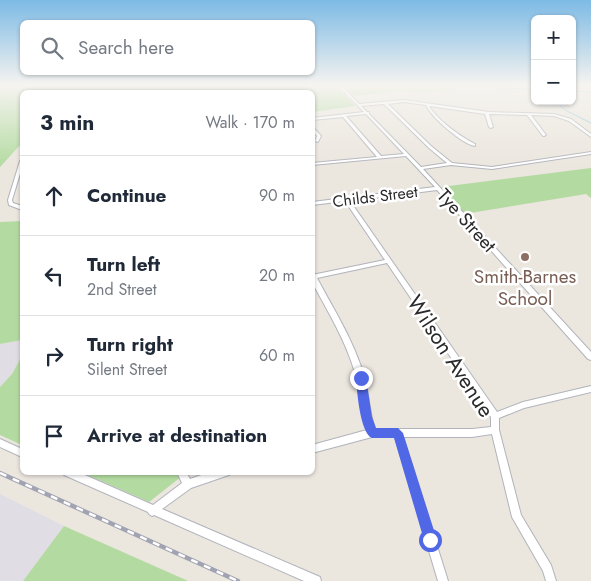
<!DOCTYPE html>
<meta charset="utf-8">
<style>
:root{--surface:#fff;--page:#f2f2f3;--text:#1f2937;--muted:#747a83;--line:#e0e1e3}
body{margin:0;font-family:Jost,sans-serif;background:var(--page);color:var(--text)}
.controls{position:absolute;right:15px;top:15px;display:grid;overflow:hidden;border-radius:8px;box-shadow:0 1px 4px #0004}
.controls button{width:45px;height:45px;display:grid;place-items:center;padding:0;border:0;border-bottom:1px solid var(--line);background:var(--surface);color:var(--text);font:25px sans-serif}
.stop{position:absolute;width:15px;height:15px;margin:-11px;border:4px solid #5067e6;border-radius:50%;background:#fff}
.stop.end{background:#5067e6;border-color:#fff;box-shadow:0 1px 5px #0008}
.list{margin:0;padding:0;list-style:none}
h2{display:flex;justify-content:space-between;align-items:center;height:65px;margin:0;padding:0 20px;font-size:21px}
h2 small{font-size:16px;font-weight:400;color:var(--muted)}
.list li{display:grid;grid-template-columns:32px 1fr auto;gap:15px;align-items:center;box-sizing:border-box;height:80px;padding:0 20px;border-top:1px solid var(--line)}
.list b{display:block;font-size:19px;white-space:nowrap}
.list p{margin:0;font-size:16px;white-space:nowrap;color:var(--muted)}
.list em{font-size:16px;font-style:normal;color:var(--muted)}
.icon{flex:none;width:28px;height:28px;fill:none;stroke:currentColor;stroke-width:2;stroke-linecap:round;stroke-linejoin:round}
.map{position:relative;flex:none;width:591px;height:581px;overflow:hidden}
.search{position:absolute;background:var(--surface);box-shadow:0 1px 4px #0004;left:20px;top:20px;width:295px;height:55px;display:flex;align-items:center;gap:12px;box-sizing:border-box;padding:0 18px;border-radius:8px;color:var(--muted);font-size:19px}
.panel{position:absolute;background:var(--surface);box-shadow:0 1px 4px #0004;left:20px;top:90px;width:295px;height:385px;border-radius:8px}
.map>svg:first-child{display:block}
.industrial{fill:#e0dee4}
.green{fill:#b3dba1}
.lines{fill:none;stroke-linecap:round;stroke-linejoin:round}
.stream{stroke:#7dc3e1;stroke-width:1}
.minor-casing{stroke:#b1b4bc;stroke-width:2}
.minor{fill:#fff;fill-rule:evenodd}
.rail-casing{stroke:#a1a3b2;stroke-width:4.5}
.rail{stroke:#fff;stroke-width:2.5;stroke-dasharray:7;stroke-linecap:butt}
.route{fill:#5067e6}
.education-dot{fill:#8d6e63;stroke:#fff;stroke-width:2}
.labels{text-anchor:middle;stroke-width:5;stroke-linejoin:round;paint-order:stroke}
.far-street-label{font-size:16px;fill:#2a2a2a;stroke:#fff}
.street-label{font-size:19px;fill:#2a2a2a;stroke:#fff}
.education-label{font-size:19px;fill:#785e54;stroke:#fff}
.near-street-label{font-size:22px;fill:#2a2a2a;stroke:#fff}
</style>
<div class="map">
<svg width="591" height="581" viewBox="0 0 591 581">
<rect width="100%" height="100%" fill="#ebe6de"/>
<g class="industrial">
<path d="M 22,340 L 22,356 L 12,374 L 0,387 L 0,344 Z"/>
<path d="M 0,494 L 64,526 L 23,581 L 0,581 Z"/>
</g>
<g class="green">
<path d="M 0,86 L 336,86 L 355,106 L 313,112 L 312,92 L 22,92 L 22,143 L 0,167 Z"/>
<path d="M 344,86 L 486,86 L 422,93 L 400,91 L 354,96 Z"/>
<path d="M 591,168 L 591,198 L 586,194 L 464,214 L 441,187 Z"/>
<path d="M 22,221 L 22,340 L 0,344 L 0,222 Z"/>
<path d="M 22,356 L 22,445 L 0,435 L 0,387 L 12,374 Z"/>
<path d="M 83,473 L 186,473 L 149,502 Z"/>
<path d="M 64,526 L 186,580 L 188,581 L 23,581 Z"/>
</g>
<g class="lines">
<g class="stream">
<path d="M 34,86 L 46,86"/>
<path d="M 426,86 L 535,89"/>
<path d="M 572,91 L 591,92"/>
<path d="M 555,101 L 565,110 L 591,123"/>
</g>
<g class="minor-casing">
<g id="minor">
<path d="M 338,86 L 342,86 L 359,104 L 404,100 L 489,112 L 554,114 L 571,119 L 591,134 L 591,137 L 569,121 L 554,116 L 531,115 L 546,135 L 544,136 L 543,136 L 527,115 L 489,114 L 493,127 L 491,128 L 489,127 L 485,114 L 429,106 C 437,120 461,137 475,144 L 475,146 C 462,144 431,117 426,105 L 404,102 L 388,104 L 431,146 L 452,163 L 492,167 L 591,152 L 591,154 L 492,169 L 451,165 L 423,169 L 591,352 L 591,360 L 588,359 L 437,190 L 350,201 L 497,412 L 523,402 L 591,386 L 591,392 L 524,408 L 499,418 L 499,430 L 521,515 L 551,565 L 556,581 L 546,581 L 543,571 L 512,517 L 492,434 L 472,437 L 403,437 L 448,581 L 438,581 L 395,437 L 372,437 L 312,453 L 312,445 L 367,430 C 361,412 361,392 355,373 C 346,341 328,312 312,282 L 312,275 L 385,260 L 345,201 L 312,205 L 312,202 L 435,187 L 406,156 L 312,165 L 312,163 L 377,157 L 343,117 L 312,120 L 312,118 L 364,112 ZM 384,104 L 429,148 L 447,163 L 421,167 L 369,114 L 369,112 L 367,112 L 361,106 ZM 366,114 L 404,154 L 381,156 L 346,116 ZM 387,263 L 491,417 L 491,427 L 472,429 L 375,429 C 369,412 369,393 364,376 C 354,341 334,310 317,278 Z"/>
<path d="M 312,126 L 321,136 L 318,142 L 315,141 L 317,136 L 312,130 Z"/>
<path d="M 20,161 L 22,161 L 22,167 L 12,200 L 13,203 L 22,206 L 22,210 L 9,205 L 8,200 Z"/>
<path d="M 0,439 L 22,449 L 22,457 L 0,447 Z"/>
<path d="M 63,472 L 78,472 L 153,505 L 182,483 L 177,472 L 186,472 L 190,479 L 210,472 L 230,472 L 229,475 L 226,476 L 191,488 L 162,509 L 320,577 L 321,581 L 304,581 L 154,515 L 152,516 L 149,514 L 148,512 L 64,475 Z"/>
</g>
</g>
<use href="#minor" class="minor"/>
<g class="rail-casing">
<path id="rail" d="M 0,473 L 238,581"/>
</g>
<use href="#rail" class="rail"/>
</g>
<linearGradient id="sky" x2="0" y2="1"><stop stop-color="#7dbae5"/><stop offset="0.51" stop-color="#f6f4f0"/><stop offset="1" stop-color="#f6f4f0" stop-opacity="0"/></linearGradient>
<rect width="591" height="167" fill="url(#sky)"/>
<path class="route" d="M 361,374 L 366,378 L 372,417 L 376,428 L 398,428 L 403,433 L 437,540 L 435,544 L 430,546 L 426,544 L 424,540 L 394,438 L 372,438 C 360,433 357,391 356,378 Z"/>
<circle class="education-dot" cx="525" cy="257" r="5"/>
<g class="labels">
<g class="far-street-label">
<text transform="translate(375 196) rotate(-7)" y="6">Childs Street</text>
</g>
<g class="street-label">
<text transform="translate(467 220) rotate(48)" y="7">Tye Street</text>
</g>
<g class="education-label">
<text x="525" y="283">Smith-Barnes<tspan x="525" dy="22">School</tspan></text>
</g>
<g class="near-street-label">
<text transform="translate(451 356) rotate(57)" y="8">Wilson Avenue</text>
</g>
</g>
</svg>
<div class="controls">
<button>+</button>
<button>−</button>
</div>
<div class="stop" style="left:430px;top:540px"></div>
<div class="stop end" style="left:361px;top:378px"></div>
<div class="search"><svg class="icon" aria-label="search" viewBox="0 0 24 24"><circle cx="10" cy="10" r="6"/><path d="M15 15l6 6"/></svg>Search here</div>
<section class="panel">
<h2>3 min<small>Walk · 170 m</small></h2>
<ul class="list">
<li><svg class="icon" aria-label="ahead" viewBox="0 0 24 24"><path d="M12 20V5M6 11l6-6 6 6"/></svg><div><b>Continue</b></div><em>90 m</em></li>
<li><svg class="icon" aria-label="left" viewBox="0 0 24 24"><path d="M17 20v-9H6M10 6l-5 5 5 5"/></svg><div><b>Turn left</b><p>2nd Street</p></div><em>20 m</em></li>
<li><svg class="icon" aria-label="right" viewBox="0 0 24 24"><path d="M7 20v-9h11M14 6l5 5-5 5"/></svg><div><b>Turn right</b><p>Silent Street</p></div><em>60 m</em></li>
<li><svg class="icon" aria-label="arrive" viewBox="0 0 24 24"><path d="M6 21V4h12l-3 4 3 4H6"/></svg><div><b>Arrive at destination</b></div></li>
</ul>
</section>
</div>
